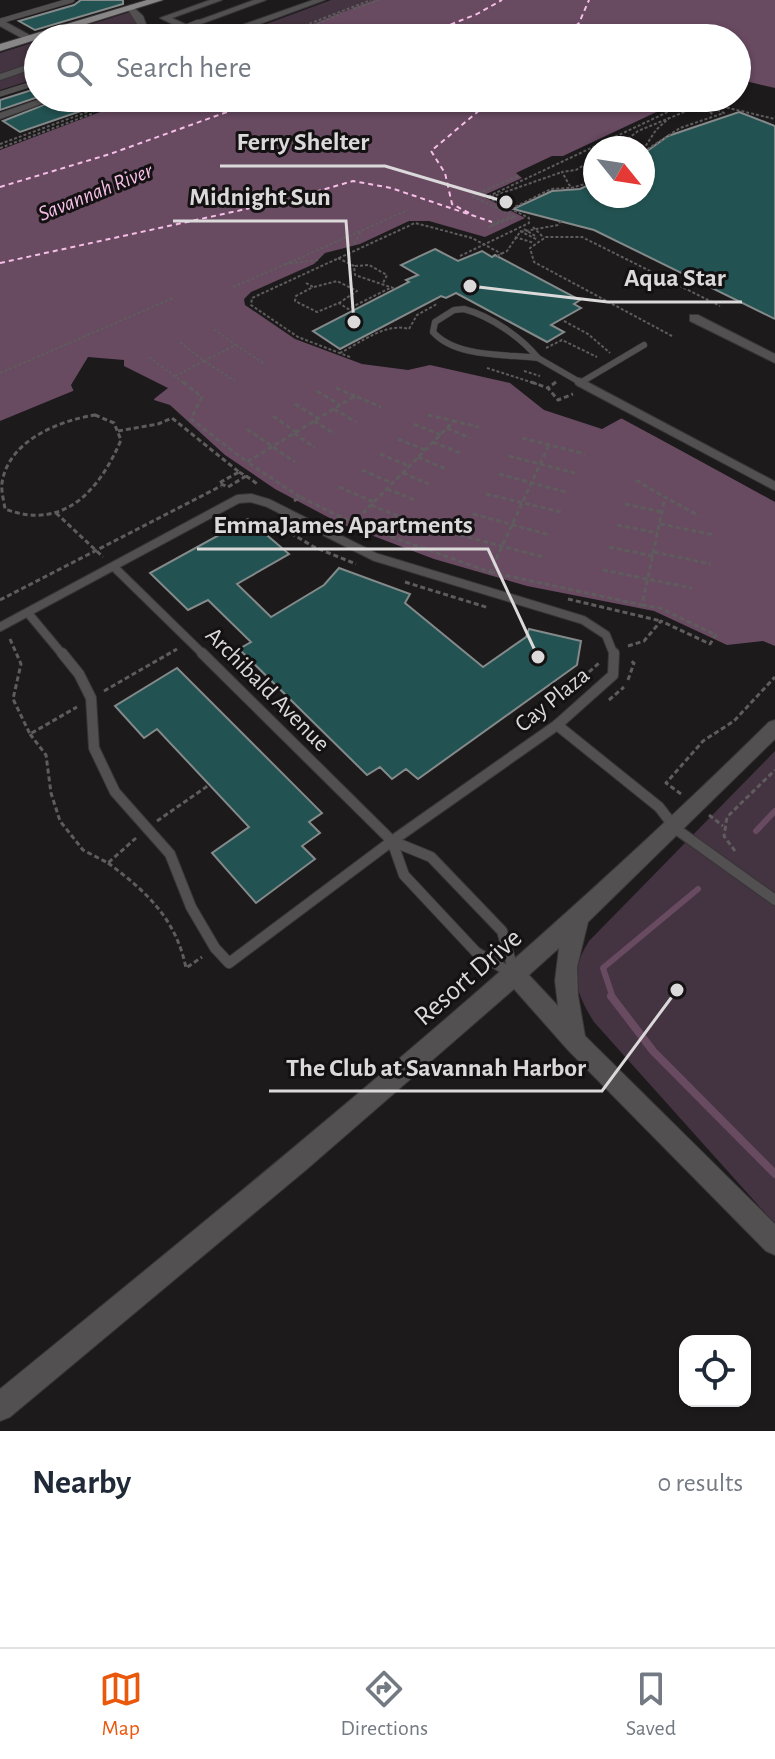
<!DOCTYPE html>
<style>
:root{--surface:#fff;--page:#f2f2f3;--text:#1f2937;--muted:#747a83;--line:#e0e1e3;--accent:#ea580c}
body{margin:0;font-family:"Alegreya Sans",sans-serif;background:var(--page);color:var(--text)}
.controls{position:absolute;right:24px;bottom:24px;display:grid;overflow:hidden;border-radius:16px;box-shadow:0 2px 6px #0004}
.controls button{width:72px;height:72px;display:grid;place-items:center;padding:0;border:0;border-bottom:2px solid var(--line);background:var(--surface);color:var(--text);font:40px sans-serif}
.compass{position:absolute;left:583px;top:136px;width:72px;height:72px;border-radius:50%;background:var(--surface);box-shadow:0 2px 6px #0004;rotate:120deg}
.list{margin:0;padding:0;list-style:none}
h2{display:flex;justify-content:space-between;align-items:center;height:104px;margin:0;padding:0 32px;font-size:34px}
h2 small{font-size:26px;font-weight:400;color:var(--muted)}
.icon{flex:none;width:44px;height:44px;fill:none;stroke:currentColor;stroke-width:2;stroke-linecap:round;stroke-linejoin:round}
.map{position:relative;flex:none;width:775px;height:1431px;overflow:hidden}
.search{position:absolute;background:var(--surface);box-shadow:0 2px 6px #0004;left:24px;right:24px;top:24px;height:88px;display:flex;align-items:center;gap:20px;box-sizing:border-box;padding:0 28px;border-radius:44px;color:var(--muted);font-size:30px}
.sheet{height:216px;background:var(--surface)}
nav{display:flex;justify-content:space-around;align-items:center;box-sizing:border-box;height:112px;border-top:2px solid var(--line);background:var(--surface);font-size:22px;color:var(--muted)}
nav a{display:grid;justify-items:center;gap:4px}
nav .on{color:var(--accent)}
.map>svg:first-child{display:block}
.green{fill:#443340}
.water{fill:#684a61}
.pier{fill:#1d1a1c}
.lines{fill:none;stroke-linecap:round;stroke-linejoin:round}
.stream-far1{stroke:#684a61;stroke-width:6}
.stream{stroke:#684a61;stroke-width:8}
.ferry{stroke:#f6bfe8;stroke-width:2;stroke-dasharray:5 4;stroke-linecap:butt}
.building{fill:#225251;stroke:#848989;stroke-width:2}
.service-far3-casing{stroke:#383537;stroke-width:6}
.service-far2-casing{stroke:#383537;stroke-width:7}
.service-far1-casing{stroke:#383537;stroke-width:10}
.service-casing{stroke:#383537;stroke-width:12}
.minor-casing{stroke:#383537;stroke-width:2}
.primary-casing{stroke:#383537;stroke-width:2}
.path-far1{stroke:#5f5c5e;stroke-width:2;stroke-dasharray:3 2;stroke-linecap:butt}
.path{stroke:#5f5c5e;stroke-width:3;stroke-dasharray:5 3;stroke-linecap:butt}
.service-far3{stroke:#525051;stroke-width:5}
.service-far2{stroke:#525051;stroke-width:6}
.service-far1{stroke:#525051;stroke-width:8}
.service{stroke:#525051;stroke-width:10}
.minor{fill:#525051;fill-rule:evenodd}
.primary{fill:#898688;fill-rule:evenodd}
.labels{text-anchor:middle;stroke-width:6;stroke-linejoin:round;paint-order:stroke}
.far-water-label{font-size:22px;font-style:italic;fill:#f6bfe8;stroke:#141113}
.street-label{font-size:24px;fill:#dbd9da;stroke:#141113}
.near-street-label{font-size:28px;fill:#dbd9da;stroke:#141113}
.leader{fill:none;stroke:#dbd9da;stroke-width:3}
.callout-dot{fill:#dbd9da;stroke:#141113;stroke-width:3}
.callout-label{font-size:26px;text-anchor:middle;font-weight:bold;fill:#dbd9da;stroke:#141113;stroke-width:6;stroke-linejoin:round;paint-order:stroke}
</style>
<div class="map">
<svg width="775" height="1431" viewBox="0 0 775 1431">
<rect width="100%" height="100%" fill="#1d1a1c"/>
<g class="green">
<path d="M 331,0 L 374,0 L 276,38 L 228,38 Z"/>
<path d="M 130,12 L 137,24 C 116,46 75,38 47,38 Z"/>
<path d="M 38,41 L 38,78 L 0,90 L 0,53 Z"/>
<path d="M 775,751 L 775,1224 L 594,1022 C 575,992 569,972 589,941 Z"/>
</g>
<g class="water">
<path d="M 374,0 L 775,0 L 775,88 L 737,79 L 737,38 L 276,38 Z"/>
<path d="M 137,98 L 682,100 L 563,156 L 552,156 L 516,173 L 522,178 L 482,196 L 525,218 L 485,237 L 429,221 L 409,221 L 360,244 L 325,253 L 314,264 L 251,292 L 244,299 L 245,305 L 295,339 L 362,364 L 408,370 L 430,365 L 510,383 L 544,410 L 602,429 L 622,418 L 775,502 L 775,646 L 763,641 L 727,645 L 654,611 L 527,586 L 434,559 L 339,523 L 275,489 L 225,455 L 170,405 L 154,400 L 155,391 L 102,379 L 0,421 L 0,150 Z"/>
</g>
<g class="pier">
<path d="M 88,357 L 124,360 L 124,366 L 168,388 L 154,399 L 150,400 L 151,393 L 102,383 L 75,394 L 71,385 Z"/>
<path d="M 624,415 L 775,497 L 775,501 L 617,416 Z"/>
</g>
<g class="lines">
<g class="stream-far1">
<path d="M 756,831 L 775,811"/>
<path d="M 613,998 L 603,968 L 698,889"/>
</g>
<path class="stream" d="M 611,996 L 653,1051 L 775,1174"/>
<g class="ferry">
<path d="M 417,38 L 477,14 L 502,0"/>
<path d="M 562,38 L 579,23 L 589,0"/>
<path d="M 0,187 L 110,154 L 266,98"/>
<path d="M 469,213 L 452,204 L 445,173 L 431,151 L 494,98"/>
<path d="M 0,263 L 287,200 L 353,181 L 391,188 L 492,222"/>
</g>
</g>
<g class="building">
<path d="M 81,0 L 123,0 L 123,4 L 35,30 L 19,21 L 74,5 Z"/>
<path d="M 38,88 L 38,97 L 0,110 L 0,100 Z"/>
<path d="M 61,98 L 84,110 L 20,132 L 3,121 Z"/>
<path d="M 739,112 L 775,126 L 775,319 L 594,230 L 513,209 L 552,191 L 580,189 L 595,182 L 595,196 L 643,196 L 643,154 L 668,136 Z"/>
<path d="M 435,249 L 458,261 L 482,251 L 492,257 L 495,255 L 580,300 L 574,304 L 581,308 L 551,325 L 564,332 L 547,342 L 456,293 L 446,298 L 441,296 L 340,349 L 313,331 L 409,282 L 406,280 L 418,275 L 401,265 Z"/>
<path d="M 248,519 L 289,554 L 237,584 L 271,617 L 324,585 L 339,568 L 410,594 L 405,603 L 483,667 L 526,637 L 529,629 L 581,641 L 577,665 L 418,779 L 406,769 L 392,779 L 380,767 L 367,775 L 239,649 L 251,642 L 208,600 L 188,610 L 150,573 Z"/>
<path d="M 177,668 L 322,813 L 309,822 L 320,833 L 302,846 L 315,859 L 256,903 L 212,853 L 249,827 L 157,729 L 144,738 L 115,706 Z"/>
</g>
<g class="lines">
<g class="service-far3-casing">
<g id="service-far3">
<path d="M 0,21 L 72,0"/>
<path d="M 159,38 L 198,22"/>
<path d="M 0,94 L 38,82"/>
</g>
</g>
<g class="service-far2-casing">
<g id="service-far2">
<path d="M 464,309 C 490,316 521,337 538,358 C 506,354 456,358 433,332 L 435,322 L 454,310 Z"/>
<path d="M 538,358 L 583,384"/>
<path d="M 580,383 L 644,345"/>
</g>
</g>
<g class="service-far1-casing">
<g id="service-far1">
<path d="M 579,382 L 775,486"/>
<path d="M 115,568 L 204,655"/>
<path d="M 28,613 L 63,655"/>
<path d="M 0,627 L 238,499 L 251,498 L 268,503 L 375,557 L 583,620 L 606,635 L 614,655"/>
</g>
</g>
<g class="service-casing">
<g id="service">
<path d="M 62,653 L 79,674 L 91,698 L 94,748 L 115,792 L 170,854 L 191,907 L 215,948 L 229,963 L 392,841 L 557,725 L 613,675 L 614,653"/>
<path d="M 202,653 L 392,841 L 431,857 L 502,931 L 514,972"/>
<path d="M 557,725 L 659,807 L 676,829 L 775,900"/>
<path d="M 392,841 L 404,875 L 476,952 L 513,974"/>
</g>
</g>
<g class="minor-casing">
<g id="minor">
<path d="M 210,0 L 222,0 L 172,18 L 211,36 L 313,0 L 325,0 L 222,38 L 201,38 L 160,18 Z"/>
<path d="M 254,0 L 266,0 L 201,24 L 194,22 Z"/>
<path d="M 131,5 L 143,16 L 146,24 C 137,35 127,38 113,38 L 137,24 L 127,8 Z"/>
<path d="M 0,19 L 33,37 L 35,39 L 27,41 L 0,26 Z"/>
<path d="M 38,61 L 38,67 L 0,80 L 0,74 Z"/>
<path d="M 43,98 L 58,98 L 0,119 L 0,113 Z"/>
<path d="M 690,315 L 698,315 L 775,354 L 775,363 L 690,321 Z"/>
<path d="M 775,720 L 775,739 L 588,922 L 577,967 L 578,995 L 585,1036 L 775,1224 L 775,1255 L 766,1251 L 568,1050 L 514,989 L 307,1169 L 10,1417 L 0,1421 L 0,1389 C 263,1174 527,961 769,722 ZM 559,948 L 555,981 L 558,1006 L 529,975 Z"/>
</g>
</g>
<g class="primary-casing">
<path id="primary" d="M 147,0 L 163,0 L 0,51 L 0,44 Z"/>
</g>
<g class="path-far1">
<path d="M 353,9 L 379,0"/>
<path d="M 308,28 L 342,13"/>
<path d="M 272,38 L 371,0"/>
<path d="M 99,111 L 133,98"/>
<path d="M 708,111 L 701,107 L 713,108"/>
<path d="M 0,144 L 90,111 L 68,98"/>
<path d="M 0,148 L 94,113"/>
<path d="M 601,148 L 605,148"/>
<path d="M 616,148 L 638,131 L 706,103"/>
<path d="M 643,150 L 656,130 L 669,118"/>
<path d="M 643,152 L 680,128 L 724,113 L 715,109 L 708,111 L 714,115"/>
<path d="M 595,158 L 576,170 L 562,172 L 571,188 L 595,181"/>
<path d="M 491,197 L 562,172"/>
<path d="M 511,209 L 551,189 L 570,188"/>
<path d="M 509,217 L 489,227 L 515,217 L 472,196 L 518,176"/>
<path d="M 492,222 L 502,221"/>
<path d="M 533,227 L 544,238"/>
<path d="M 524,229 L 537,237"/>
<path d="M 520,231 L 538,240"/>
<path d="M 515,237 L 534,243"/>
<path d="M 354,244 L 362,230"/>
<path d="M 460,256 L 529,223 L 529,218 L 487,197 L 689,102 L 707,103 L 775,119"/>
<path d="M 497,256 L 507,251 L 520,232 L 558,225 L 561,221"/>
<path d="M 338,258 L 354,266 L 355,275 L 396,289"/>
<path d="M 318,260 L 286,264 L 408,210"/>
<path d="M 355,266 L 369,265 L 387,275 L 383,283"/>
<path d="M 306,283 L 313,287 L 296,296 L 295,301 L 317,312 L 339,303 L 348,309 L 392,287"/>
<path d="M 233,287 L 286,264"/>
<path d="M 314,287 L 337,281 L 357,291 L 339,303"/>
<path d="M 564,321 L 588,334 L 610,353"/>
<path d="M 672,336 L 534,262 L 530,248 L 546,237 L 582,237 L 720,306"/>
<path d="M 236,345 L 266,365"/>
<path d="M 546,348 L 562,340 L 597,357"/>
<path d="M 340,353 C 360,343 386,322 409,329 L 417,315 L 437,304"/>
<path d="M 149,357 L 185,384"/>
<path d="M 350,357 L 298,337 L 251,305 L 252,298 L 415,223 L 472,238 L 502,254"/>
<path d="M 204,361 L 236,345 L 212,328"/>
<path d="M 204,361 L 235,381"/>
<path d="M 487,368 L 537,384"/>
<path d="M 524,371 L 540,376"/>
<path d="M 0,373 L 173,298"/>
<path d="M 175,376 L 204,361 L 180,342"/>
<path d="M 553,384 L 557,382"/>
</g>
<g class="path">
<path d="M 183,382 L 202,397 L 191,419 L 247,462"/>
<path d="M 531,382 L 548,388"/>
<path d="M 556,382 L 548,388 L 558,400 L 573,394"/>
<path d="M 336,388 L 355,396"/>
<path d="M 317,391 L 340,405"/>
<path d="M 295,404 L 318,418"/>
<path d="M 334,409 L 356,422"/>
<path d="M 95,415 L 114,423 L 121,440 C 99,491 64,531 5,509 C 4,501 1,492 2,483 C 8,441 58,421 95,415 Z"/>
<path d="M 428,415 L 454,421"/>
<path d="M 273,416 L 296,432"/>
<path d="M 314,421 L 335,434"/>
<path d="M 414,424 L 441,435"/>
<path d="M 447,428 L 470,438"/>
<path d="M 247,429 L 295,462"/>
<path d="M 118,431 L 158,424 L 172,418 L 239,472"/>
<path d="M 294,433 L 315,448"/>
<path d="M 522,438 L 585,454"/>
<path d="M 398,439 L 425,450"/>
<path d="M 433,442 L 460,453"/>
<path d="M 380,454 L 409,466"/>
<path d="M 509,456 L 575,473"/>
<path d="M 418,457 L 446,469"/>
<path d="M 362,470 L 392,483"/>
<path d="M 239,472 L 246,476 L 228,487 L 219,483 Z"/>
<path d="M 403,473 L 429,484"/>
<path d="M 499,474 L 566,492"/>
<path d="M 246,476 L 259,485"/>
<path d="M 636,480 L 666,498"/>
<path d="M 339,487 L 374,502"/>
<path d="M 387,489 L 415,500"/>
<path d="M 486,494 L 561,512"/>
<path d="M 300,497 L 247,462 L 355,396 L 381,407"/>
<path d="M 294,501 L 300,497 L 353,523 L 454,421 L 479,427"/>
<path d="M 625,504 L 662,512"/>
<path d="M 371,505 L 400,517"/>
<path d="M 56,513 L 103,557"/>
<path d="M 473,514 L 550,535"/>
<path d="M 353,523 L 490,572 L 549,445"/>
<path d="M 660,524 L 715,535"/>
<path d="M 277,525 L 314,547 L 356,564"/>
<path d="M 617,525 L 658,533"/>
<path d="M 460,535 L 543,557"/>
<path d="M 609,547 L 653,556"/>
<path d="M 654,552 L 711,564"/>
<path d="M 603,570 L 692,588"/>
<path d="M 490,572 L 642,605 L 665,497 L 699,516"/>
<path d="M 405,582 L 489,608"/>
<path d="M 568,599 L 661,621"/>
<path d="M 0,600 L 221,486"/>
<path d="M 642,605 L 660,608 L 716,635"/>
<path d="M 10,639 L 21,664 L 13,699 L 30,734 L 77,707"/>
<path d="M 628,646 L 644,641 L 661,621 L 710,644 L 718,632"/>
<path d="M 589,672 L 599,663"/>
<path d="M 628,680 L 634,663 L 629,660"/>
<path d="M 104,691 L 177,649"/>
<path d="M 609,700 L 624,687"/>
<path d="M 30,734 L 46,755 L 51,793 L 60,821 L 83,850 L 108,863 L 136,838"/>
<path d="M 681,794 L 666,783 L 703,741 L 734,721 L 775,677"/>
<path d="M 709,815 L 723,826"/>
<path d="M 157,821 L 209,785"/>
<path d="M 735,851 L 724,836 L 727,817 L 775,770"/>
<path d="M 108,863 C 147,892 176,919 186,968 L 202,957"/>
</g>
<use href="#service-far3" class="service-far3"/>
<use href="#service-far2" class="service-far2"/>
<use href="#service-far1" class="service-far1"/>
<use href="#service" class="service"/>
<use href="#minor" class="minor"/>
<use href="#primary" class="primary"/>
</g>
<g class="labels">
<g class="far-water-label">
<text transform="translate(95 191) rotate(-22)" y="8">Savannah River</text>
</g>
<g class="street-label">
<text transform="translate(268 689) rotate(45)" y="8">Archibald Avenue</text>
<text transform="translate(552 699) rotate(-39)" y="8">Cay Plaza</text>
</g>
<g class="near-street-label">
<text transform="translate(467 976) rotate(-41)" y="10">Resort Drive</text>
</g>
</g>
<path class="leader" d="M506 202L385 166H220M354 322L346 221H173M470 286L608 302H742M538 657L488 549H197M677 990L602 1091H269"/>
<g class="callout-dot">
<circle cx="506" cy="202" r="8"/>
<circle cx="354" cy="322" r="8"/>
<circle cx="470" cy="286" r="8"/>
<circle cx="538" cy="657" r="8"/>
<circle cx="677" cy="990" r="8"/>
</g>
<g class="callout-label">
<text x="303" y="150">Ferry Shelter</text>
<text x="260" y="205">Midnight Sun</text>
<text x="675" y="286">Aqua Star</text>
<text x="343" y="533">EmmaJames Apartments</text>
<text x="436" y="1076">The Club at Savannah Harbor</text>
</g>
</svg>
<div class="controls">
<button><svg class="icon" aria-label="locate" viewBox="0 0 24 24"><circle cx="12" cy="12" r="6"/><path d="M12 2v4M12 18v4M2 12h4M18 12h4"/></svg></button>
</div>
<svg class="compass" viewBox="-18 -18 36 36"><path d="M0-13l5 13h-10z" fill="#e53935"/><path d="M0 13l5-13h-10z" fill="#747a83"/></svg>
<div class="search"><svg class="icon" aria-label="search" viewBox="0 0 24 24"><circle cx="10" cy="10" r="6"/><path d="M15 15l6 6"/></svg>Search here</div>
</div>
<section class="sheet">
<h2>Nearby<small>0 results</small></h2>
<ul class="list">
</ul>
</section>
<nav>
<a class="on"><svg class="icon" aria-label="map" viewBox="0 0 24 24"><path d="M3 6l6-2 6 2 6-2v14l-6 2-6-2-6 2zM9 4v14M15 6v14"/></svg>Map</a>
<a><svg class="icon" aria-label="directions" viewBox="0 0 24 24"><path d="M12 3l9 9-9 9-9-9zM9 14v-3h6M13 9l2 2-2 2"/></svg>Directions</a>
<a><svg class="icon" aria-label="saved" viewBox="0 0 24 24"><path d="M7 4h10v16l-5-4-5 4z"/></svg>Saved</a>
</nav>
